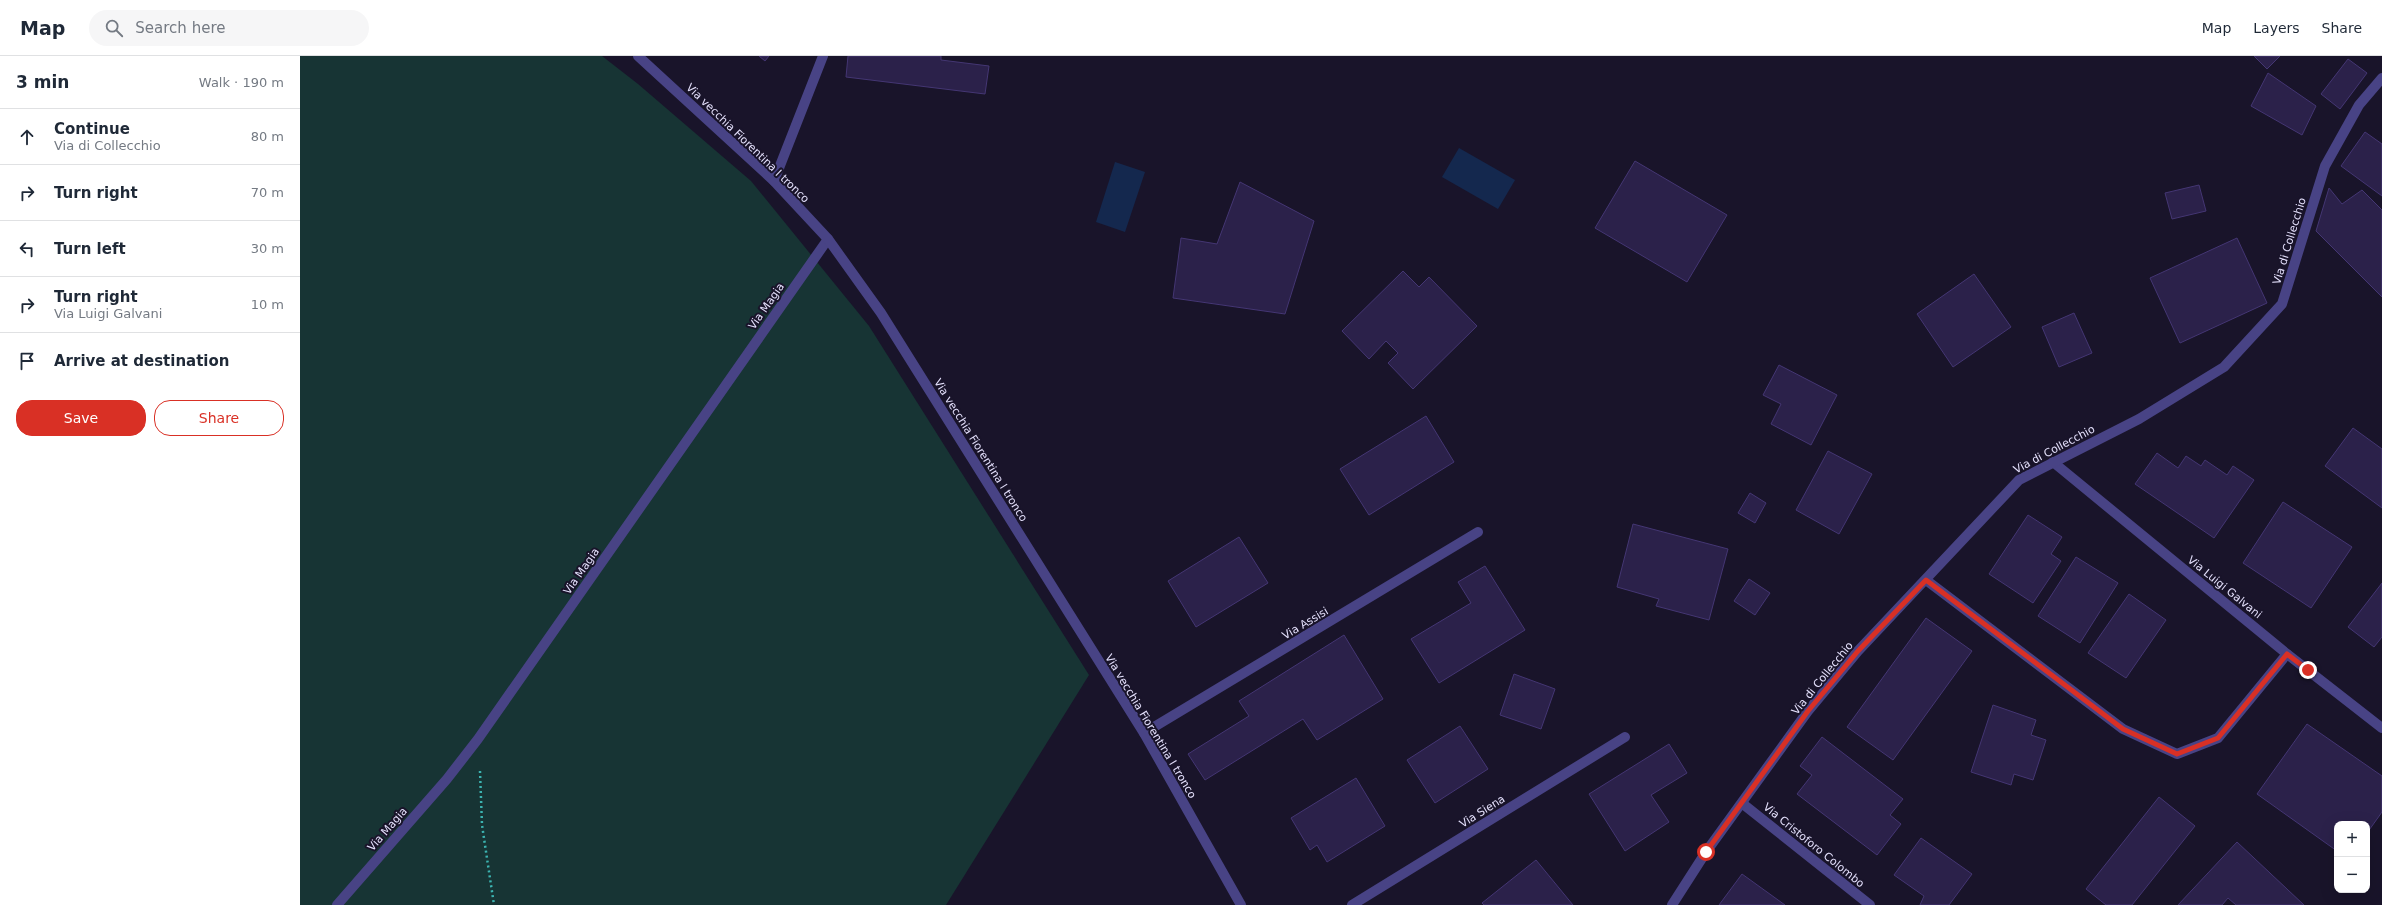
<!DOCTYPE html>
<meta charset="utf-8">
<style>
:root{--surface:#fff;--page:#f6f6f7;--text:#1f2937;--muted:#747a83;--line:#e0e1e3;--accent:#d93025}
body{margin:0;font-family:"DejaVu Sans",sans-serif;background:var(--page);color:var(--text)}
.controls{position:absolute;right:12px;bottom:12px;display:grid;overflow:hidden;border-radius:8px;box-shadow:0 4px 16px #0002}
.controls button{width:36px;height:36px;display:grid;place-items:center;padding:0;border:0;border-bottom:1px solid var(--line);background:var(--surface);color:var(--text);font:20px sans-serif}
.stop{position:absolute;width:12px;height:12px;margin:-9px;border:3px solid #d93025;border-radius:50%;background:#fff}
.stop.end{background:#d93025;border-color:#fff;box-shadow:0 1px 4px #0008}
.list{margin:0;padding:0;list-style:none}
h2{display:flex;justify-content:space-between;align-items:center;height:52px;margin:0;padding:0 16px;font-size:17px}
h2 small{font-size:13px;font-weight:400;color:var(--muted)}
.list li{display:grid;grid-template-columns:26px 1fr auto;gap:12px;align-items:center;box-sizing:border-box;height:56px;padding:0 16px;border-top:1px solid var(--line)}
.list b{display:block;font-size:15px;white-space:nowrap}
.list p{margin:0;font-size:13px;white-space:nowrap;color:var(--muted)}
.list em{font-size:13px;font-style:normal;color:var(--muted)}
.actions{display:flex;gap:8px;padding:12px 16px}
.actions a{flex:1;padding:9px 0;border:1px solid var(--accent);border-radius:16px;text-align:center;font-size:14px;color:var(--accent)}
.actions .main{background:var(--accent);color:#fff}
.icon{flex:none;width:22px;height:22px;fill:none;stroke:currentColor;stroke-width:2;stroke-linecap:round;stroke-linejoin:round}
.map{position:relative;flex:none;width:2082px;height:849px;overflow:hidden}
header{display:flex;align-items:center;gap:24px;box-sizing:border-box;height:56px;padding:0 20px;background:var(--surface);border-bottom:1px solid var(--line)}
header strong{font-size:19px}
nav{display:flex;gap:22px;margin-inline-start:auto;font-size:14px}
.search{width:280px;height:36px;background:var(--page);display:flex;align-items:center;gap:10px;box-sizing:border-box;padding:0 14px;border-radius:22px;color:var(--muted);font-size:15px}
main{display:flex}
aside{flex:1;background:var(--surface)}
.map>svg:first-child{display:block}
.green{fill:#173434}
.water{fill:#14284e}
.building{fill:#2b214a;stroke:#443673}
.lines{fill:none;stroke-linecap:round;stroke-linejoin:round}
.path{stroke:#3cb4b1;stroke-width:2.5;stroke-dasharray:2 3;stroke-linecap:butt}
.service{stroke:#484385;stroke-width:10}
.minor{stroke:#484385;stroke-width:10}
.tertiary{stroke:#484385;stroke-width:10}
.route{stroke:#d93025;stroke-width:5}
.labels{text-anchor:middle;stroke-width:4;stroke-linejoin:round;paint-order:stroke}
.street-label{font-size:11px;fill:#e4e0fc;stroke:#19142a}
</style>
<header>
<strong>Map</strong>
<div class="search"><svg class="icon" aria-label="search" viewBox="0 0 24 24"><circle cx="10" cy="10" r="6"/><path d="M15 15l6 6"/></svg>Search here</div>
<nav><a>Map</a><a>Layers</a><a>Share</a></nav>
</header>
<main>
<aside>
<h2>3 min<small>Walk · 190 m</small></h2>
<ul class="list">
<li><svg class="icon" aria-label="ahead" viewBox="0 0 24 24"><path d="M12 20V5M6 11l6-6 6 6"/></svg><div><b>Continue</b><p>Via di Collecchio</p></div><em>80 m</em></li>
<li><svg class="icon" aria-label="right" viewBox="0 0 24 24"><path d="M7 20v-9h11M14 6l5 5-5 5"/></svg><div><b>Turn right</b></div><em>70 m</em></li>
<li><svg class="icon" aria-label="left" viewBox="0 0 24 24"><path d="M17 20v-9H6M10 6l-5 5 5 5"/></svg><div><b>Turn left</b></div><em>30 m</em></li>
<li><svg class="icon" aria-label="right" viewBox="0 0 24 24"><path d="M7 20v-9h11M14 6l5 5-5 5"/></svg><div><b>Turn right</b><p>Via Luigi Galvani</p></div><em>10 m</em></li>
<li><svg class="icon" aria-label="arrive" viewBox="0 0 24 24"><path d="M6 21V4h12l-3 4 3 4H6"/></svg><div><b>Arrive at destination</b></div></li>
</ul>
<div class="actions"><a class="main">Save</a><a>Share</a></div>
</aside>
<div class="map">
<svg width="2082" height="849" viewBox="0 0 2082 849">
<rect width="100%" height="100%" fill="#19142a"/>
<path class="green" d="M 0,0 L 302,0 L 338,28 L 451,125 L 569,270 L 789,619 L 646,849 L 0,849 Z"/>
<g class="water">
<path d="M 1159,92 L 1215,124 L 1198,153 L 1142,121 Z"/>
<path d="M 815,106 L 845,116 L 825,176 L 796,166 Z"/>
</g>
<g class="building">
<path d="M 459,0 L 469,0 L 465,5 Z"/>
<path d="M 548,0 L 641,0 L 641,4 L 689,10 L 685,38 L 546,21 Z"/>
<path d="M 1954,0 L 1980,0 L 1967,13 Z"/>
<path d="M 2048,3 L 2067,17 L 2040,53 L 2021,38 Z"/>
<path d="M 1968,17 L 2016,50 L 2002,79 L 1951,50 Z"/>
<path d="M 2065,76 L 2082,88 L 2082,140 L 2041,110 Z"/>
<path d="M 1335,105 L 1427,159 L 1387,226 L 1295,172 Z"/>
<path d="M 940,126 L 1014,165 L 985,258 L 873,242 L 881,182 L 917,188 Z"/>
<path d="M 1899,129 L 1906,155 L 1872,163 L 1865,137 Z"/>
<path d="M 2029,132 L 2042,148 L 2062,134 L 2082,154 L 2082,241 L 2016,175 Z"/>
<path d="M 1937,182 L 1967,247 L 1880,287 L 1850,222 Z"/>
<path d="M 1103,215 L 1119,231 L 1129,221 L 1177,270 L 1113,333 L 1088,307 L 1098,297 L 1086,285 L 1069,303 L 1042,275 Z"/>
<path d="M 1674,218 L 1711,271 L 1653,311 L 1617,258 Z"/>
<path d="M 1774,257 L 1792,297 L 1759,311 L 1742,271 Z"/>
<path d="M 1479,309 L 1537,339 L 1511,389 L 1471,368 L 1481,348 L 1463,339 Z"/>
<path d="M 1126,360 L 1154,406 L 1069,459 L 1040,413 Z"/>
<path d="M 2053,372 L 2082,393 L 2082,452 L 2025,410 Z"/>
<path d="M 1528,395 L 1572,418 L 1539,478 L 1496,454 Z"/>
<path d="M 1857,397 L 1878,412 L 1886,400 L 1901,410 L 1905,404 L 1927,419 L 1933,410 L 1954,424 L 1914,482 L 1835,428 Z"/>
<path d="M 1450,437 L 1466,447 L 1455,467 L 1438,457 Z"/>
<path d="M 1983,446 L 2052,491 L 2011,552 L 1943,507 Z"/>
<path d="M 1728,459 L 1762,481 L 1751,498 L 1761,505 L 1733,547 L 1689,518 Z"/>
<path d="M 1333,468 L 1428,493 L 1409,564 L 1356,550 L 1359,543 L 1317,531 Z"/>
<path d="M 939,481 L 968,527 L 896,571 L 868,525 Z"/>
<path d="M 1776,501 L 1818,527 L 1780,587 L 1738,560 Z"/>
<path d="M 1185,510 L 1225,574 L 1139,627 L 1111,583 L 1171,547 L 1158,526 Z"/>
<path d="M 1449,523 L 1470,537 L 1455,559 L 1434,545 Z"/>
<path d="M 2082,527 L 2082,581 L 2074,591 L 2048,571 Z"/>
<path d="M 1829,538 L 1866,564 L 1826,622 L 1788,597 Z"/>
<path d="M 1626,562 L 1672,595 L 1593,704 L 1547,671 Z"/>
<path d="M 1044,579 L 1083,643 L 1017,684 L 1003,663 L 905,724 L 888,698 L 949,660 L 939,645 Z"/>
<path d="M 1214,618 L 1255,633 L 1241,673 L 1200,659 Z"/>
<path d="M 1693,649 L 1736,664 L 1731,679 L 1746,684 L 1733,724 L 1714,718 L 1711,729 L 1671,716 Z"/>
<path d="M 2007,668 L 2082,720 L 2082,756 L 2067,777 L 2067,768 L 2037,768 L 2037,795 L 1957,738 Z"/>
<path d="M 1160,670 L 1188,713 L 1135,747 L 1107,704 Z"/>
<path d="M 1522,681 L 1603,743 L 1590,759 L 1601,768 L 1577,799 L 1497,738 L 1512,719 L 1500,710 Z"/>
<path d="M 1369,688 L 1387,717 L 1351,739 L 1369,766 L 1325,795 L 1289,738 Z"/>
<path d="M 1056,722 L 1085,770 L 1027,806 L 1017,789 L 1010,794 L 991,762 Z"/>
<path d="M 1859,741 L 1895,770 L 1832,849 L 1806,849 L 1786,833 Z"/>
<path d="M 1621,782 L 1672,818 L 1649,849 L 1620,849 L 1624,840 L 1594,819 Z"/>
<path d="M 1937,786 L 2004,849 L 1936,849 L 1928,842 L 1922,849 L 1878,849 Z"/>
<path d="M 1236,804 L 1273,849 L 1184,849 L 1182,847 Z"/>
<path d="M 1442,818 L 1485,849 L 1419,849 Z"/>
</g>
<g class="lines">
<path class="path" d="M 180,715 L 182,769 L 194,849"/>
<path class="service" d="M 37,849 L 147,723 L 178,683 L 528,183"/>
<g class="minor">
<path d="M 474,125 L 523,0"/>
<path d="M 1753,406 L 1987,598 L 2082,672"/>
<path d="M 1626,524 L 1823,673 L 1877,698 L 1918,682 L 1987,598"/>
<path d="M 844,677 L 1178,476"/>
<path d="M 1443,748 L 1570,849"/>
<path d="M 1052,849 L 1325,681"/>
<path d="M 1372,849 L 1406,796 L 1508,655 L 1558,595 L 1719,424 L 1839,363 L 1924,311 L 1982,248 L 2025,110 L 2059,49 L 2082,22"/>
</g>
<path class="tertiary" d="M 338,0 L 474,125 L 528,183 L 581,257 L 844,677 L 941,849"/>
</g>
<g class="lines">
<path class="route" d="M 1406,796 L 1508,655 L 1558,595 L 1626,524 L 1823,673 L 1877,698 L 1918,682 L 1987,598 L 2008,614"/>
</g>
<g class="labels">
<g class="street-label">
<text transform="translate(448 87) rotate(44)" y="4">Via vecchia Fiorentina I tronco</text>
<text transform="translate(1989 185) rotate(-73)" y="4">Via di Collecchio</text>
<text transform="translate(466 250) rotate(-55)" y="4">Via Magia</text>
<text transform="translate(1754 393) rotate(-28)" y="4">Via di Collecchio</text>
<text transform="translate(681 394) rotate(58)" y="4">Via vecchia Fiorentina I tronco</text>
<text transform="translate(281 515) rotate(-55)" y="4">Via Magia</text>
<text transform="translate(1925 531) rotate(39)" y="4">Via Luigi Galvani</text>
<text transform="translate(1005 567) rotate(-31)" y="4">Via Assisi</text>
<text transform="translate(1522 622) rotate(-51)" y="4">Via di Collecchio</text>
<text transform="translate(851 670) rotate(59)" y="4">Via vecchia Fiorentina I tronco</text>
<text transform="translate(1182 755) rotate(-32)" y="4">Via Siena</text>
<text transform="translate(87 773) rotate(-49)" y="4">Via Magia</text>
<text transform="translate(1514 789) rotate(39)" y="4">Via Cristoforo Colombo</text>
</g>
</g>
</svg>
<div class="controls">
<button>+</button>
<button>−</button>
</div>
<div class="stop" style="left:1406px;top:796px"></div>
<div class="stop end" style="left:2008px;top:614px"></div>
</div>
</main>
